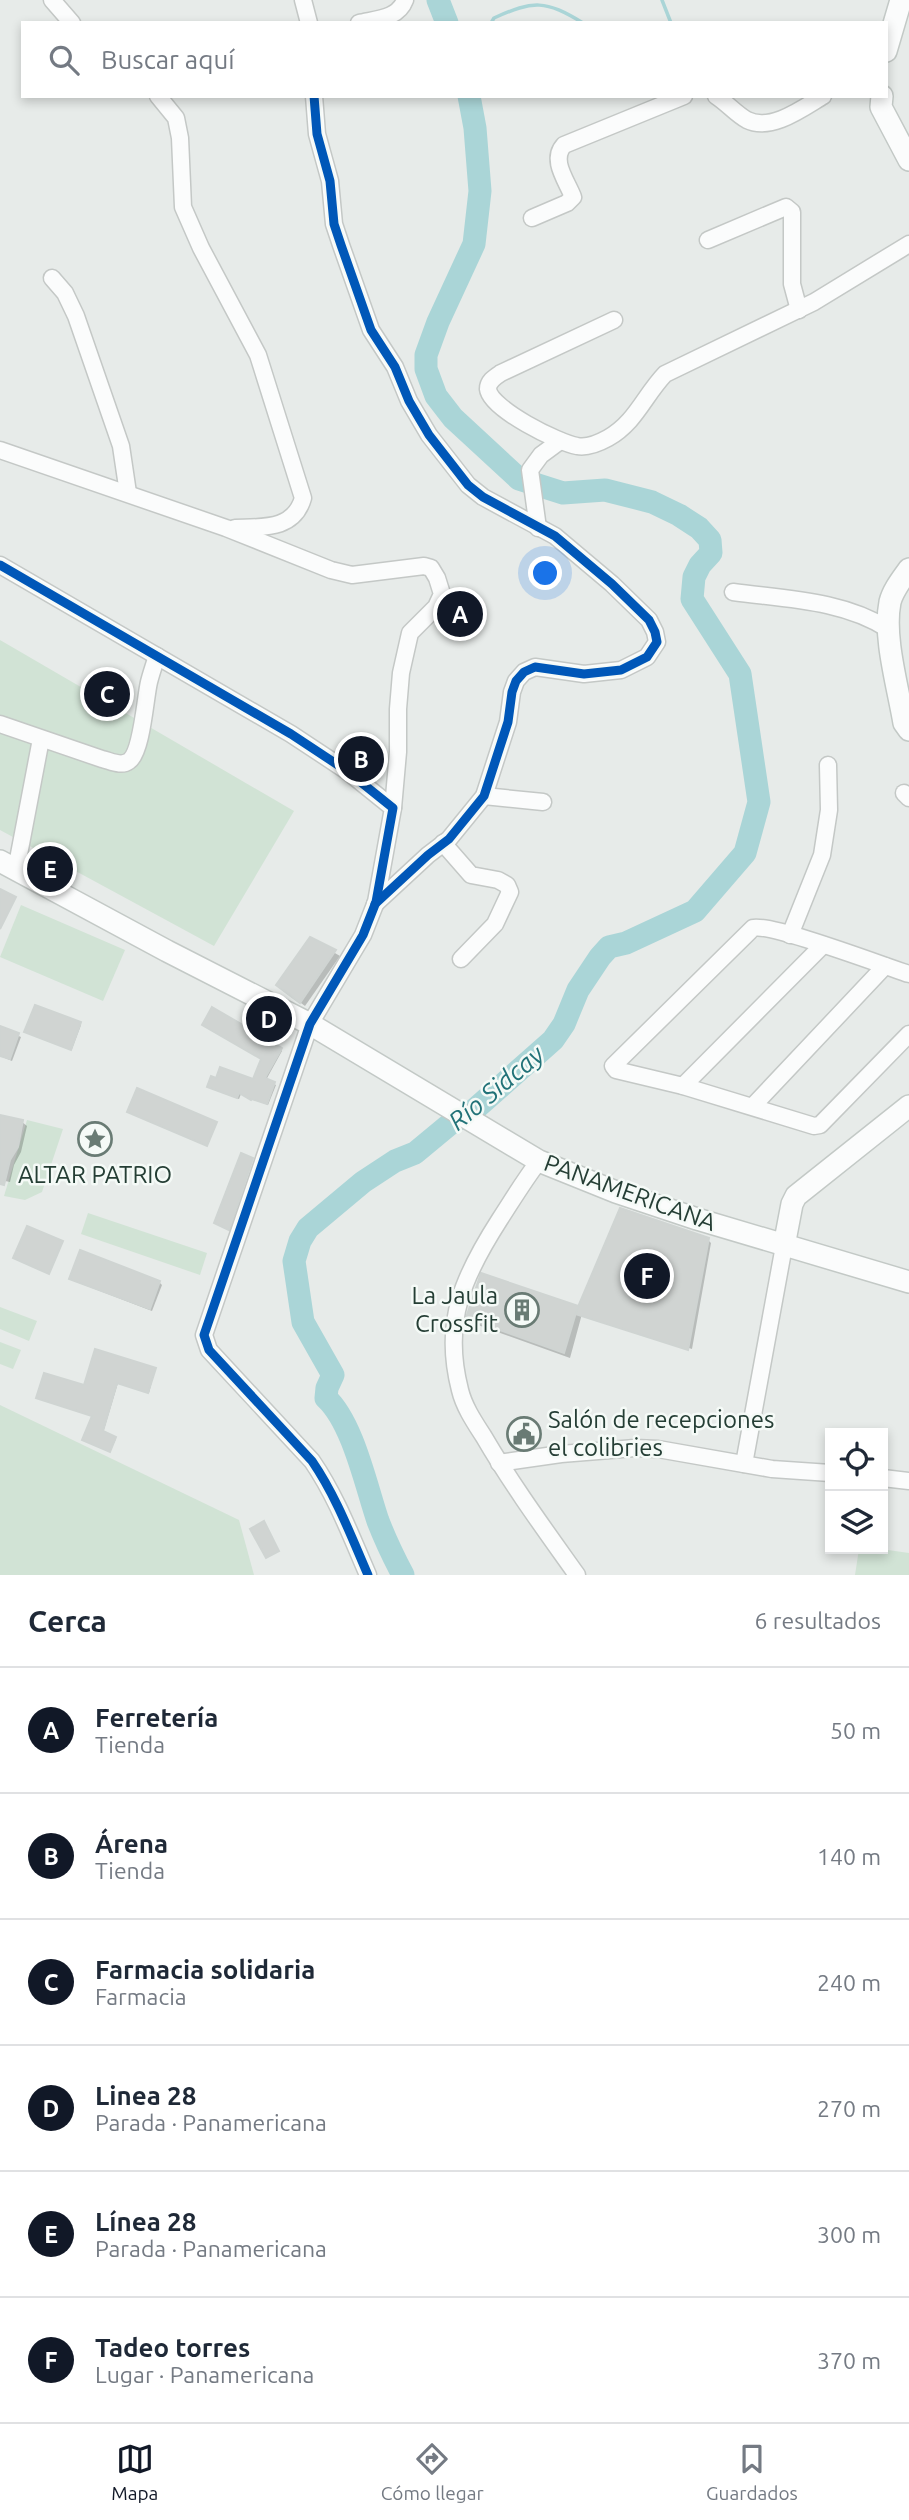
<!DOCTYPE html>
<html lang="es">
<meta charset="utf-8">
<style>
:root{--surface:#fff;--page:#f2f2f3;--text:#1f2937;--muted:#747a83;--line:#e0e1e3;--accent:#111827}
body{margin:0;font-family:Ubuntu,sans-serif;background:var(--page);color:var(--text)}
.controls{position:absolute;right:21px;bottom:21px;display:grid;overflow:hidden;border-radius:0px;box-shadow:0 4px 10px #0003}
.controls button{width:63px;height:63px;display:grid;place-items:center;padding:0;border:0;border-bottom:2px solid var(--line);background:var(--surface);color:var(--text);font:35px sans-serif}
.you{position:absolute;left:546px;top:574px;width:24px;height:24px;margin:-18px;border:5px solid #fff;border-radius:50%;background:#1a73e8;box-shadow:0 0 0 10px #1a73e833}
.badge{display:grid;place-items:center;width:46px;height:46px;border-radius:50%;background:var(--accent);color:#fff;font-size:23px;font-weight:700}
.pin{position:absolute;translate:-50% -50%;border:4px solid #fff;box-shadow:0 2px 7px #0006}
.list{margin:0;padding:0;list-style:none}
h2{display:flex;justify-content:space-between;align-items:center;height:91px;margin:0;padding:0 28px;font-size:30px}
h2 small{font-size:23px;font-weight:400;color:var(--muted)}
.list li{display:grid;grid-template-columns:46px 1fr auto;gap:21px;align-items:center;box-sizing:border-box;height:126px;padding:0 28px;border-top:2px solid var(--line)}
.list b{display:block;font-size:26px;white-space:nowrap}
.list p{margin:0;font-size:23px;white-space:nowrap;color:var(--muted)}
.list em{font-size:23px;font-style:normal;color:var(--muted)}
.icon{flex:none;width:38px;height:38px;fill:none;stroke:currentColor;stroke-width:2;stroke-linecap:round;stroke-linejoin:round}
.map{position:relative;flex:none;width:909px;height:1575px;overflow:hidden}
.search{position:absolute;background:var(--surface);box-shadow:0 4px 10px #0003;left:21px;right:21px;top:21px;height:77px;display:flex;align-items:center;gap:18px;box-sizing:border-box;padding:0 24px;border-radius:0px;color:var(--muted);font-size:26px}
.sheet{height:847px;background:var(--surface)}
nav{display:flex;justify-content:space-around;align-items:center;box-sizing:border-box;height:98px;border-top:2px solid var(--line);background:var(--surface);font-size:19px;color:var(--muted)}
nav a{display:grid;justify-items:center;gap:4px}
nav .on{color:var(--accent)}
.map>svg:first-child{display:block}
.green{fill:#d1e3d5}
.shadow{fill:#0003}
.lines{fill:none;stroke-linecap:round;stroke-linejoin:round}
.stream{stroke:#aad5d7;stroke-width:3.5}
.river{stroke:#aad5d7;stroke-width:23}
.building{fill:#d0d4d2;stroke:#cfd4d2;stroke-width:2}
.street-casing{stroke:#c4c8c6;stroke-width:19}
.secondary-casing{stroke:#c3c9c6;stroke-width:24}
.street{stroke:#fbfcfc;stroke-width:16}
.secondary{stroke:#fbfcfc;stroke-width:21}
.cycleway-casing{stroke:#f5faf7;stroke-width:13}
.cycleway{stroke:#0057b8;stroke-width:9}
.labels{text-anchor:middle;stroke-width:5;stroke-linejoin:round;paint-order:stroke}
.poi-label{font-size:24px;fill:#253e35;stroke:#f5faf7}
.street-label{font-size:24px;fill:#253e35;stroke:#f5faf7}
.water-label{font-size:26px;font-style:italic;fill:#217278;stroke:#f5faf7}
</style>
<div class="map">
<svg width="909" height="1575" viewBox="0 0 909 1575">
<rect width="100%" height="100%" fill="#e7ebe9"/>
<g class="green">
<path d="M 0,640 L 294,811 L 214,946 L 0,830 Z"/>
<path d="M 21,905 L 125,950 L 103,1001 L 0,957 Z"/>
<path d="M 27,1120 L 63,1129 L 42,1192 L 25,1200 L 4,1196 Z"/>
<path d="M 88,1213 L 207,1253 L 200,1275 L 81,1234 Z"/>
<path d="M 0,1307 L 37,1321 L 29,1341 L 0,1329 Z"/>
<path d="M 0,1342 L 21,1350 L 13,1369 L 0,1364 Z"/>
<path d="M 0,1405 L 239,1520 L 254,1575 L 0,1575 Z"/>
<path d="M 859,1549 L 881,1549 L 909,1553 L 909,1575 L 855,1575 Z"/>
</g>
<g class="shadow">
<path d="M 311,939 L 340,956 L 305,1006 L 282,989 Z"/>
<path d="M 36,1007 L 81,1025 L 72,1049 L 27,1032 Z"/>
<path d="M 0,1028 L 21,1037 L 12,1061 L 0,1056 Z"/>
<path d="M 281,1049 L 282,1051 L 266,1080 L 276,1085 L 268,1105 L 241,1094 L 239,1099 L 211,1088 L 254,1082 Z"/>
<path d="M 0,1117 L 22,1122 L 27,1126 L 21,1152 L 14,1165 L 10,1182 L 0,1180 Z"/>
<path d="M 252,1159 L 230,1229 L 217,1224 Z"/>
<path d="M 708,1240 L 711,1243 L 692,1349 L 582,1314 L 570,1358 L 475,1324 L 468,1318 L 577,1307 L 579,1310 Z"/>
<path d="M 74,1281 L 159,1282 L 162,1285 L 152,1311 Z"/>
<path d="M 155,1370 L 149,1393 L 118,1383 L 103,1433 L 116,1439 L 110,1451 L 85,1440 L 94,1416 L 85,1387 Z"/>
</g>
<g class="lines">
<g class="stream">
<path d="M 662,0 L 671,23"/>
<path d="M 491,23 L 494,18 C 534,0 545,0 583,23"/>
</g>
<g class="river">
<path d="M 438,0 L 447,23"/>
<path d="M 403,1575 C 394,1558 385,1539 378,1521 C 366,1486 353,1423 326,1398 L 327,1388 L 333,1375 L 303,1322 L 294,1261 L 300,1241 L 308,1228 L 363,1182 L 395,1161 L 415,1153 L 450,1124 L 474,1110 L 553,1040 L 564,1024 L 578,990 L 600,957 L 609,947 L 626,943 L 695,911 L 745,853 L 759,802 L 740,674 L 692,599 L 694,577 L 700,565 L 711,553 L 710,540 L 699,528 L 679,515 L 652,502 L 605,490 L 563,493 L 519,479 L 453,418 L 436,396 L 426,369 L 426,355 L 438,322 L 474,244 L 480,191 L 475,128 L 469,96"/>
</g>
</g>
<g class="building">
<path d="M 0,889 L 16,897 L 0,929 Z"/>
<path d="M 310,937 L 336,950 L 300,1003 L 276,985 Z"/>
<path d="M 35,1005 L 81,1022 L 71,1050 L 24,1032 Z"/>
<path d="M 212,1007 L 282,1048 L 265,1078 L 275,1082 L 267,1104 L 252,1099 L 251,1100 L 239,1093 L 237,1098 L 207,1087 L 211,1076 L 216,1078 L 220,1067 L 253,1079 L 261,1059 L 202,1025 Z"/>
<path d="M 0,1026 L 19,1033 L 10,1059 L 0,1056 Z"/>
<path d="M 137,1088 L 217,1122 L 207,1146 L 127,1112 Z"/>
<path d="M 0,1115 L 23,1120 L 18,1147 L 10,1160 L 4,1185 L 0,1184 Z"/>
<path d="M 241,1153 L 253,1158 L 229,1230 L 214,1223 Z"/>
<path d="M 620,1208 L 709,1238 L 688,1350 L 575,1314 Z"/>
<path d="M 27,1226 L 63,1241 L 49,1274 L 13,1258 Z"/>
<path d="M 80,1250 L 160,1281 L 150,1309 L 69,1279 Z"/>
<path d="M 481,1273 L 578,1306 L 564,1353 L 466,1318 Z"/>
<path d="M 95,1349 L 156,1368 L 148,1393 L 117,1383 L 103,1431 L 116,1437 L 110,1452 L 82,1440 L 92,1416 L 36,1398 L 44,1373 L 84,1385 Z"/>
<path d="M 264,1521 L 279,1551 L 266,1558 L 250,1529 Z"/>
</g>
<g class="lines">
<g class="street-casing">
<g id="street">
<path d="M 52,0 L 72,23"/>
<path d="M 303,0 L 309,23"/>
<path d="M 359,23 C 376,19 398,19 405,0"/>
<path d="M 158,96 L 176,118 L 180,138 L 183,207 L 201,248 L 258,355 L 303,498 C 294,530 263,527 235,528"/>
<path d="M 314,96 L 317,134 L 330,181 L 334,224 L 341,245 L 371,330 L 395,367 L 409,401 L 429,435 L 468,485 L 483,497 L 555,536 L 612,584 L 649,620 L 655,632 L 657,642 L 647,657 L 621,670 L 584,674 L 535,667 L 524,672 L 516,681 L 512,692 L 508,722 L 484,796 L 449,839 L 428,855 L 375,904"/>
<path d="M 716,96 C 727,103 736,114 747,120 C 771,132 803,108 823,96"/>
<path d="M 532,218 L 567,203 L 573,197 C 567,181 550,160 564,145 L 684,96"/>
<path d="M 708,240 L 786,207 L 792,212 L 792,284 L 799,310"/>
<path d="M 52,278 L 65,293 L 76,316 L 121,446 L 128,493"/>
<path d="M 614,320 L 501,373 C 495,377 488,381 488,389 C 490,409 559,443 577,446 C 587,448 599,443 608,438 C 636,422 644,396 665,374 L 814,302 L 909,244"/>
<path d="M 0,450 L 226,528 L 331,570 L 352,575 L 424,566 L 431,568 L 437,578 L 442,594 L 436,607 L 410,633 L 401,673 L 398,709 L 398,752 L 393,808"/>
<path d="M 538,528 L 530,470 L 541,455 L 560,441"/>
<path d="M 0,565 L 291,734 L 347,771 L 393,808 L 376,902 L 363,935 L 310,1024 L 204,1335 L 209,1350 L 312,1461 C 336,1496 351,1536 368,1575"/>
<path d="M 733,592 C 785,599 843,600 888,629"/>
<path d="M 0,724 L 102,759 C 111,761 121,767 129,761 C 142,752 145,699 149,682 C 151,674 154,665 157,656"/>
<path d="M 904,793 L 909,798"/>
<path d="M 484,796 L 543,802"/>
<path d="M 443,843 L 471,875 L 498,880 L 507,885 L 510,892 L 495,924 L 461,959"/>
<path d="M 16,870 L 41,739"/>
<path d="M 790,935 L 822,855 L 829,810 L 828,765"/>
<path d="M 909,974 C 884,966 771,923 753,928 L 613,1066 L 616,1070 L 683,1086 L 814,1126 L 820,1125 L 909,1034"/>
<path d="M 683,1086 L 823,945"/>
<path d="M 753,1106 L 885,966"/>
<path d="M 539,1161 C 525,1179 513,1199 500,1219 C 464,1275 442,1321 460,1390 C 464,1407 475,1423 484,1437 C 512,1485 545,1530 577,1575"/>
<path d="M 499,1463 L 561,1454 L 635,1448 L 658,1449 L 772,1469 L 830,1473"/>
<path d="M 744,1464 L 784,1246"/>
<path d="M 883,1478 L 909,1481"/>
</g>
</g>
<g class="secondary-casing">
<g id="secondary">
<path d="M 886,51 L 901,0"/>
<path d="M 882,96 L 881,107 L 909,160"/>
<path d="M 909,569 C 902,579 893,590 890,602 C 883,637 898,687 904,723 L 909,730"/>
<path d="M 0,861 L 167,951 L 310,1024 L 539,1161 L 616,1192 L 697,1219 L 909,1282"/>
<path d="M 784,1246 L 792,1204 L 796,1196 L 909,1106"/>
</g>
</g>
<use href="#street" class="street"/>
<use href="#secondary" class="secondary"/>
<g class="cycleway-casing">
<g id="cycleway">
<path d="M 314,96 L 317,134 L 330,181 L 334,224 L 341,245 L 371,330 L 395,367 L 409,401 L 429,435 L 468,485 L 483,497 L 555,536 L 612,584 L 649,620 L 655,632 L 657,642 L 647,657 L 621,670 L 584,674 L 535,667 L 524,672 L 516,681 L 512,692 L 508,722 L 484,796 L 449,839 L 428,855 L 375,904"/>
<path d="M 0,565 L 291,734 L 347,771 L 393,808 L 376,902 L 363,935 L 310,1024 L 204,1335 L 209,1350 L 312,1461 C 336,1496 351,1536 368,1575"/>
</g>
</g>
<use href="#cycleway" class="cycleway"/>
</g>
<defs>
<g id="sight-ring" transform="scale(1.75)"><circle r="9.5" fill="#f5faf7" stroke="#697b74" stroke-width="1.5"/><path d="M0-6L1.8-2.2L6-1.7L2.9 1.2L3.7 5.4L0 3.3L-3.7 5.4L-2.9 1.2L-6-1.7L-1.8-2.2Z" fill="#697b74"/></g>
<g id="building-ring" transform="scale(1.75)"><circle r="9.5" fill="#f5faf7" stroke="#697b74" stroke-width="1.5"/><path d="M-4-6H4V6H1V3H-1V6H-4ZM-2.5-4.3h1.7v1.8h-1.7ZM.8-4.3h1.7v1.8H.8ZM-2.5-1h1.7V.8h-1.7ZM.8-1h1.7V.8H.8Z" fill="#697b74"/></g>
<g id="civic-ring" transform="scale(1.75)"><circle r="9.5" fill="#f5faf7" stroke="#697b74" stroke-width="1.5"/><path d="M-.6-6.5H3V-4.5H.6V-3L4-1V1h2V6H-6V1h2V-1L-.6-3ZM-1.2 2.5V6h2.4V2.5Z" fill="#697b74"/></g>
</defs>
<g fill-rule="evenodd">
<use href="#sight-ring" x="95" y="1139"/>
<use href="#building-ring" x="522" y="1310"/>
<use href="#civic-ring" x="524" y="1434"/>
</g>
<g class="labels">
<g class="poi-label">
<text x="95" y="1183">ALTAR PATRIO</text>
<text x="498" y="1304" text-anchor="end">La Jaula<tspan x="498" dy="28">Crossfit</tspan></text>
<text x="548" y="1428" text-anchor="start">Salón de recepciones<tspan x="548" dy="28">el colibries</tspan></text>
</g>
<g class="street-label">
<text transform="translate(630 1193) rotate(20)" y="8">PANAMERICANA</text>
</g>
<g class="water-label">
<text transform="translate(496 1088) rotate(-40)" y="9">Río Sidcay</text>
</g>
</g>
</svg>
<div class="controls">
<button><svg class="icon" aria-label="locate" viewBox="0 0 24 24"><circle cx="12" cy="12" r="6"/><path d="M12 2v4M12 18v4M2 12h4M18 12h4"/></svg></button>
<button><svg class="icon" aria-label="layers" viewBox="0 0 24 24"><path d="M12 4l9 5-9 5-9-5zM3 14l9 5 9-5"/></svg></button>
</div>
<div class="you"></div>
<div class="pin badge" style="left:460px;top:614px">A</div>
<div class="pin badge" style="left:361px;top:759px">B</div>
<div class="pin badge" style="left:107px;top:694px">C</div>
<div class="pin badge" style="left:269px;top:1019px">D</div>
<div class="pin badge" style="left:50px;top:869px">E</div>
<div class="pin badge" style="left:647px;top:1276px">F</div>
<div class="search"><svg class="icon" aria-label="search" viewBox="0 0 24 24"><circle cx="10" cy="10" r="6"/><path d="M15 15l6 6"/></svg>Buscar aquí</div>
</div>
<section class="sheet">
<h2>Cerca<small>6 resultados</small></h2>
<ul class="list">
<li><span class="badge">A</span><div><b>Ferretería</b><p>Tienda</p></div><em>50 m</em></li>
<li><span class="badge">B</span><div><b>Árena</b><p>Tienda</p></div><em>140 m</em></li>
<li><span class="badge">C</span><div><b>Farmacia solidaria</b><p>Farmacia</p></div><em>240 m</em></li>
<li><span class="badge">D</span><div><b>Linea 28</b><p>Parada · Panamericana</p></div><em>270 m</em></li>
<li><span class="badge">E</span><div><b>Línea 28</b><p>Parada · Panamericana</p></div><em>300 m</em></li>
<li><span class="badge">F</span><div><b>Tadeo torres</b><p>Lugar · Panamericana</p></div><em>370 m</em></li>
</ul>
</section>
<nav>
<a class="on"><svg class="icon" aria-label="map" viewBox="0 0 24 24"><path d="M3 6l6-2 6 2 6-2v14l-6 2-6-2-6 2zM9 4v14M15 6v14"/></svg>Mapa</a>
<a><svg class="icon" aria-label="directions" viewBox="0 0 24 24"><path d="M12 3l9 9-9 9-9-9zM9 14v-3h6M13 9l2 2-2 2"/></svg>Cómo llegar</a>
<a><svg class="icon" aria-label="saved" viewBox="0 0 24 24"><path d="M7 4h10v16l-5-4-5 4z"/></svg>Guardados</a>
</nav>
